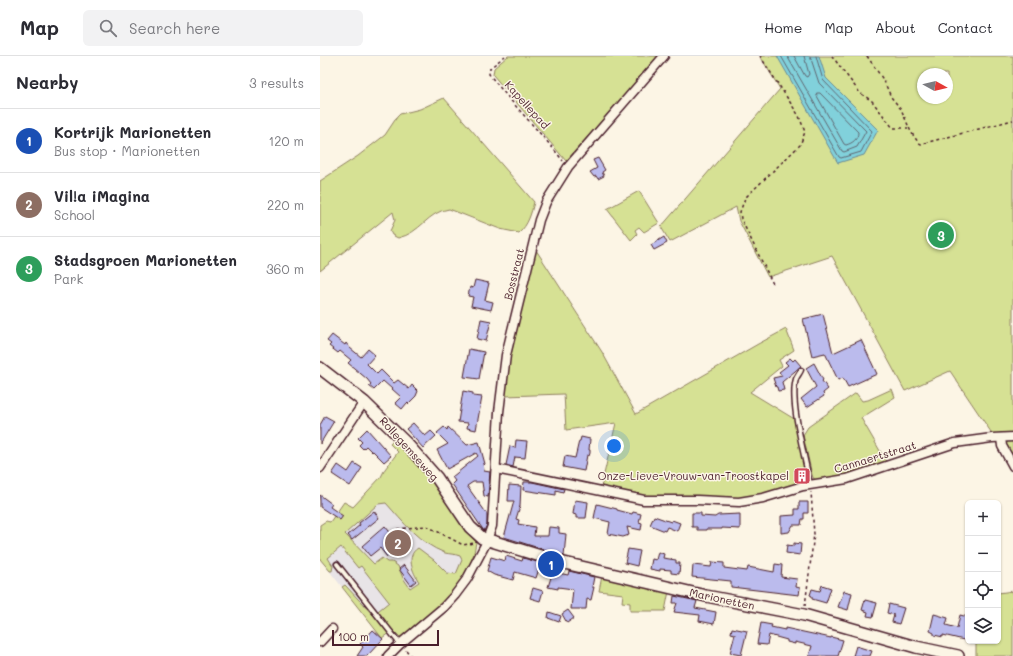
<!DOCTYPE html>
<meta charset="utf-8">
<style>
:root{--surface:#fff;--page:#f2f2f3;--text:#2b2b33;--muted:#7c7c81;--line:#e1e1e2;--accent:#111827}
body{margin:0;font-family:Mali,sans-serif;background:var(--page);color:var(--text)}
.controls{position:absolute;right:12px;bottom:12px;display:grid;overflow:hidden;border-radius:6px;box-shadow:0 1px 3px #0004}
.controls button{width:36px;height:36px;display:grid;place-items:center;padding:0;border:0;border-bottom:1px solid var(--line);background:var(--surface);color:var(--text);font:20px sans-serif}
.compass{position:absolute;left:597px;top:12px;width:36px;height:36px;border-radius:50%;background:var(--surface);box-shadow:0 1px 3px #0004;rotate:98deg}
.scale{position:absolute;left:12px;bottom:10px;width:107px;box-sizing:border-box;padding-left:4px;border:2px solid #4a1f2b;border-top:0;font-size:11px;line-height:14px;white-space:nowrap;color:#4a1f2b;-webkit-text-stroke:3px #fcf5e5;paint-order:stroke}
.you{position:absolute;left:294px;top:390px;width:14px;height:14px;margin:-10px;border:3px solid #fff;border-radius:50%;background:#1a73e8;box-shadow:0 0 0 6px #1a73e833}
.badge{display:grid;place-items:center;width:26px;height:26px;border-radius:50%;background:var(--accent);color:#fff;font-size:13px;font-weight:700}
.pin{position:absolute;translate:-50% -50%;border:2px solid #fff;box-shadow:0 1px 4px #0006}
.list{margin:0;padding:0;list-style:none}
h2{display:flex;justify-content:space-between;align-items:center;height:52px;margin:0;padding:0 16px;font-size:17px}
h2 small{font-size:13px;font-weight:400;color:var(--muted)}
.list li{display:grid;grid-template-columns:26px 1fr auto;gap:12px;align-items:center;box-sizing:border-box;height:64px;padding:0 16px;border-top:1px solid var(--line)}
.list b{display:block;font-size:15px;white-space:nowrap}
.list p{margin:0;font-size:13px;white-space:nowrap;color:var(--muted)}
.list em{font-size:13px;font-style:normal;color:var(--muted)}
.icon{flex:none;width:22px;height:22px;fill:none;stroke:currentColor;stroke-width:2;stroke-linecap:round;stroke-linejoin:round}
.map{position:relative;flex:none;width:693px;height:600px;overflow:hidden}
header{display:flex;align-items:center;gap:24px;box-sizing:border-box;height:56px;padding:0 20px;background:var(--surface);border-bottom:1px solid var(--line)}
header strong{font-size:19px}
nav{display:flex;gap:22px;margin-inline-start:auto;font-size:14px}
.search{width:280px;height:36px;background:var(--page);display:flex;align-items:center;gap:10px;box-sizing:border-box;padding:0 14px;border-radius:6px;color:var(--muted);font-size:15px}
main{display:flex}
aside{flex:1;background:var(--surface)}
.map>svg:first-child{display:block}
.built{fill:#e8e4e7}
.green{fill:#d6e194;stroke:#908060;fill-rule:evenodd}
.water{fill:#81d1db;stroke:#6b8a95}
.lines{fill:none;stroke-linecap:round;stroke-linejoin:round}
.shore{stroke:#606671;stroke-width:1}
.building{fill:#bbbbed;stroke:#4a1f2b}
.lane-casing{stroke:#4a1f2b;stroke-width:7}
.street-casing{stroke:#4a1f2b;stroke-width:11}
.secondary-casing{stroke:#4a1f2b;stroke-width:14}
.path{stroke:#4a1f2b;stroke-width:1.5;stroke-dasharray:3 3;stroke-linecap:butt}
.lane{stroke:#fcf5e5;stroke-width:4}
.street{stroke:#fcf5e5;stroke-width:8}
.secondary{stroke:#fcf5e5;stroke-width:11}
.labels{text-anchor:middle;stroke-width:3;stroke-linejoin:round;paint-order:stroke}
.street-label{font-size:11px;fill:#4a1f2b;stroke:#fcf5e5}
.poi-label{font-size:11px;fill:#4a1f2b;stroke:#fcf5e5;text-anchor:end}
</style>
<header>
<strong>Map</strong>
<div class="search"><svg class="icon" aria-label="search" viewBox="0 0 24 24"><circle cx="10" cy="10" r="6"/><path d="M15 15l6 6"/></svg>Search here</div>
<nav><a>Home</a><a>Map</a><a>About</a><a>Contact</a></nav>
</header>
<main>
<aside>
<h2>Nearby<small>3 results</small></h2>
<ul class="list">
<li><span class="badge" style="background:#1a4fb4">1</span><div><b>Kortrijk Marionetten</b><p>Bus stop · Marionetten</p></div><em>120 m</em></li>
<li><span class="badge" style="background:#8d6e63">2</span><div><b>Vil!a iMagina</b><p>School</p></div><em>220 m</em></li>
<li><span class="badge" style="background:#2e9e5b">3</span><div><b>Stadsgroen Marionetten</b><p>Park</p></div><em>360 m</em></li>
</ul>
</aside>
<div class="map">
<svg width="693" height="600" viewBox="0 0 693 600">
<rect width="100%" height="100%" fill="#fcf5e5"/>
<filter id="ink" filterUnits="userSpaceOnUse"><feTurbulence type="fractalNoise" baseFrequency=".025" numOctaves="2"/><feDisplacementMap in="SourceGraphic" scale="8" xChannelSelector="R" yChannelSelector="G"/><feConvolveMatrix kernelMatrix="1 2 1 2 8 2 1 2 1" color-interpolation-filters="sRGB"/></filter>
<g filter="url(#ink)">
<path class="built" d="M 65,413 L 146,474 L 156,486 L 154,497 L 82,583 L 73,574 L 62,582 L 0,503 L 0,469 L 6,465 L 10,466 L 24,446 L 33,451 L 61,421 Z"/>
<g class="green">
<path d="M 188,0 L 339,0 L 246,105 L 173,19 L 174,12 Z"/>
<path d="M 440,0 L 693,0 L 693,403 L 687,393 L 671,376 L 630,315 L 585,335 L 512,200 L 448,221 L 419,165 L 416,151 L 350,186 L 341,171 L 460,33 ZM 603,18 L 627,18 L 627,42 L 603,42 Z"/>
<path d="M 124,42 L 214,146 C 211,158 208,169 199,177 L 180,173 L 129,153 C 107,156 101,177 78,182 L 72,179 L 70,175 L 75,164 L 73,156 L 0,215 L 0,125 L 38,100 L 65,79 L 77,61 L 80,58 L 100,53 Z"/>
<path d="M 319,135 L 339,167 L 324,176 L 319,171 L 315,174 L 317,178 L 311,184 L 287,153 Z"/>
<path d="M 216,194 L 282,296 L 316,358 L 438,288 L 466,273 L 474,294 L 459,304 L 462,310 L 430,336 L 476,364 L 484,412 L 475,420 L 481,427 L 444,440 L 413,443 L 377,440 L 350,441 L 322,440 L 281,431 L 296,367 L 246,374 L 244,338 L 185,340 L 190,302 Z"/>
<path d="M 572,333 L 575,341 L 541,362 L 567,407 L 536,417 L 498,425 L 494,423 L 492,419 L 483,379 L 488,371 L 536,337 L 542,345 L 548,344 Z"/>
<path d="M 75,382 L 105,413 L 146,474 L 156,486 L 154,497 L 146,521 L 133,539 L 82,583 L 73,574 L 62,582 L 22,531 L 25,529 L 53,559 L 69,546 L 41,510 L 38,512 L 21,491 L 8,502 L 13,510 L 12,515 L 10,515 L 0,503 L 0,469 L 6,465 L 10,466 L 24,446 L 33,451 L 61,421 L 65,413 L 78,396 L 70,388 ZM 66,447 C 83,466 99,487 125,497 C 129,498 135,498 140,500 L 142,504 L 136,518 L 127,517 L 114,504 L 98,492 C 85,500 93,516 99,526 L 90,532 L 83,522 L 78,510 L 72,506 L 67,506 L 62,502 L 54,508 L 25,478 L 58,448 Z"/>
<path d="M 282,520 L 349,535 L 345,555 L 310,555 L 310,547 L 302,546 L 303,538 L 279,535 Z"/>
<path d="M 693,535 L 693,600 L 656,600 L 656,585 L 678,585 L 678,537 Z"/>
</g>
<path class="water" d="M 457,0 L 499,0 L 506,22 L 558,74 L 544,99 L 518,107 Z"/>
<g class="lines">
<g class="shore">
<path d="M 461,0 L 519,101 L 521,102 L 541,96 L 552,75 L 503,24 L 496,0"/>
<path d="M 467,0 L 522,95 L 524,96 L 537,91 L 546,75 L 499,27 L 490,0"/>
<path d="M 474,0 L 485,20 L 487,21 L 489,18 L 484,0"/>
<path d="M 497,37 L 500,37 L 538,76 C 538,83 533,87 526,89 L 524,88 L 497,40 Z"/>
</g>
</g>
<g class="building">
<path d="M 278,102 L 285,114 L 282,116 L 284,120 L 278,123 L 276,120 L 274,121 L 270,116 L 277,112 L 273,104 Z"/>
<path d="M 344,181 L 347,187 L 334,194 L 331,189 Z"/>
<path d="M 155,224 L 169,227 L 165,244 L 173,246 L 171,254 L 151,250 L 153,241 L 148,240 L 150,231 L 153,232 Z"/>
<path d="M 503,258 L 513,297 L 541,284 L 557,318 L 528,331 L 523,322 L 518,324 L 505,297 L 492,300 L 483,263 Z"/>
<path d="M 161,263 L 171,265 L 166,285 L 157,283 Z"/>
<path d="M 12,279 L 25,289 L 26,287 L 30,292 L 41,301 L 48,293 L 55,299 L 47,308 L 57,318 L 61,314 L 74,327 L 78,324 L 89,333 L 92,329 L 98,335 L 96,340 L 88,348 L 87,347 L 82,353 L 75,347 L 81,341 L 63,325 L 54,334 L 49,330 L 51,328 L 47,323 L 28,307 L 31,304 L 20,295 L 18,297 L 9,290 L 11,288 L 7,285 Z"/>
<path d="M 149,293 L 164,296 L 159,323 L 144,321 Z"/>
<path d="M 470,302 L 473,305 L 475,303 L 481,310 L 462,326 L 464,334 L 458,335 L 457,331 L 456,331 L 453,322 L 462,320 L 459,316 L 468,309 L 465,306 Z"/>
<path d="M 494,307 L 503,324 L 502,325 L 508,333 L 503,337 L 504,340 L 487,351 L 481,343 L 496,331 L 486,312 Z"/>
<path d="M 143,335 L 153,337 L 153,340 L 162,341 L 156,374 L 147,372 L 148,367 L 138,366 Z"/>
<path d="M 5,360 L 14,365 L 0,388 L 0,369 Z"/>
<path d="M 93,367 L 105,380 L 111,375 L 116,380 L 103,392 L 86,373 Z"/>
<path d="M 124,371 L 127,374 L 128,371 L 147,389 L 159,386 L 165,408 L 164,409 L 163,407 L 164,415 L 170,416 L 168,441 L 164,440 L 162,426 L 153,426 L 147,430 L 167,458 L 167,469 L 164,475 L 132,428 L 135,425 L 132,421 L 158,400 L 156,397 L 127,413 L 117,394 L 128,388 L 117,377 Z"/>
<path d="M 47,373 L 71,400 L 64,406 L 53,395 L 52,396 L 46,390 L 43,393 L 39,389 L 42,386 L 38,382 Z"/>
<path d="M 261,381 L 270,383 L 269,394 L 270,394 L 270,397 L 269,400 L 267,399 L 264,415 L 243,411 L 245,400 L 255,402 L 259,385 L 260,385 Z"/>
<path d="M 196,384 L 207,385 L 205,402 L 195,401 L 193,411 L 186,409 L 190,390 L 195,392 Z"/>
<path d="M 34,407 L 42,412 L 30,430 L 12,418 L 18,409 L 28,416 Z"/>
<path d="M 204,426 L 212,426 L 244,433 L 243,436 L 236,434 L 236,439 L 203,434 Z"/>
<path d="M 189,429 L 201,430 L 200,450 L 196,463 L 199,464 L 198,468 L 215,471 L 214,480 L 228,480 L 229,471 L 239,472 L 239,477 L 246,478 L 244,500 L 184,481 L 194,445 L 188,445 Z"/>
<path d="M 0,439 L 12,448 L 10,451 L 23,460 L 20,464 L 0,451 Z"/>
<path d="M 255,444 L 268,446 L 266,462 L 256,462 L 256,459 L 253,458 Z"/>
<path d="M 479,446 L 488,446 L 488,457 L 484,457 L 484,463 L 482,463 L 481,469 L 473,469 L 469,476 L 461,477 L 461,460 L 475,459 L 475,453 L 479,453 Z"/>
<path d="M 277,448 L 297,453 L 297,454 L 312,458 L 313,456 L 321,458 L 319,466 L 322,467 L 321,474 L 307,471 L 309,479 L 303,481 L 288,478 L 290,466 L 274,462 Z"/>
<path d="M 54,455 L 59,462 L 32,484 L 28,479 L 40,469 L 39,467 Z"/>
<path d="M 372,457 L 381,457 L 381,460 L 395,461 L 398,459 L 420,458 L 420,473 L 402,472 L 402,473 L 386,473 L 386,474 L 377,474 L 377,471 L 372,471 Z"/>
<path d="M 334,460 L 351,466 L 352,464 L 360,467 L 357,475 L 347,471 L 345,475 L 330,469 Z"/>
<path d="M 65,470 L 81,490 L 67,501 L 60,492 L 50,500 L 42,490 Z"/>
<path d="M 474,487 L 481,488 L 480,499 L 466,497 L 467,489 L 474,490 Z"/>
<path d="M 308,493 L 320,495 L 317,510 L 305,507 Z"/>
<path d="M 338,496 L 344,498 L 343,502 L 356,504 L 356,507 L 360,507 L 359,518 L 351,517 L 351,514 L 340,513 L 340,515 L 330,513 L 332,503 L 336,504 Z"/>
<path d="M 186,500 L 202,505 L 203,502 L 221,507 L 216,522 L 195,516 L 193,524 L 174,519 L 167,515 L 171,501 L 185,505 Z"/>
<path d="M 392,506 L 404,507 L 404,512 L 427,515 L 428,511 L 454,516 L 455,508 L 462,509 L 461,521 L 477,523 L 476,531 L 480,532 L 479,539 L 411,531 L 411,525 L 372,521 L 373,509 L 391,511 Z"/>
<path d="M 84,509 L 96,525 L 91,529 L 79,513 Z"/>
<path d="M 249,515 L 274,521 L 272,531 L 274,531 L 271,544 L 267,543 L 266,553 L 251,553 L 253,533 L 238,531 L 238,533 L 228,531 L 232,518 L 237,520 L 238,517 L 248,519 Z"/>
<path d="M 502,529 L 511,532 L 506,547 L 492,543 L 492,540 L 490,539 L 492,533 L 500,535 Z"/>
<path d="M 213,532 L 223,535 L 220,545 L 210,542 Z"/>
<path d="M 524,535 L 532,537 L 528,554 L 518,551 Z"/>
<path d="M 354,540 L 377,545 L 375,552 L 396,556 L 394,568 L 379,565 L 380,559 L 354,556 L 357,547 L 353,547 Z"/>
<path d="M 545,544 L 557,547 L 553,561 L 547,560 L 548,556 L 542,554 Z"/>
<path d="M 569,548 L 584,552 L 579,568 L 572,566 L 574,559 L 567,557 Z"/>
<path d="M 248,554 L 254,562 L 247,567 L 242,558 Z"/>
<path d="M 229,556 L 241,560 L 239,566 L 228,562 Z"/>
<path d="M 614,558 L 628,562 L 626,569 L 637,572 L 640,559 L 648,561 L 648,585 L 623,579 L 623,581 L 614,579 L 614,577 L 610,575 Z"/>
<path d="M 441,567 L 452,569 L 451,571 L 465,574 L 465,572 L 511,582 L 511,581 L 523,584 L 518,600 L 489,600 L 492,590 L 475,586 L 475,588 L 467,586 L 467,584 L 449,579 L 447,589 L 437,588 Z"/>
<path d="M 412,572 L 427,575 L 421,599 L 410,597 L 415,578 L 411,577 Z"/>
<path d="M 53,574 L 63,583 L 47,600 L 37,600 L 43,591 L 40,588 Z"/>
<path d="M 536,590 L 552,595 L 550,600 L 533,600 Z"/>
</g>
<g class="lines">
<g class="lane-casing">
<g id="lane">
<path d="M 481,314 C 480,317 477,320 476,323 C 469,347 486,403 490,429"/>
<path d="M 17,508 L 80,588"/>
</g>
</g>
<g class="street-casing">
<g id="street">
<path d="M 681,382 L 682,390 L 693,410"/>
<path d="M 0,412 L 44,346"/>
<path d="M 176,413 L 324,444 L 377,444 L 419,446 L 443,442 L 483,430 L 527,423 L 635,387 L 672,382 L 693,381"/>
<path d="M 0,586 L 12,573"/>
<path d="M 68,600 L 80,588 L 124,551 L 135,539 L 147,523 L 165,489 L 172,470 L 179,356 L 186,299 L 219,164 L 226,146 L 248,111 L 344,0"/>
</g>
</g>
<g class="secondary-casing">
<path id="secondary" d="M 0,312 L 44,346 L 86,387 L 117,422 L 150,471 L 162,482 L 240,506 L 386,540 L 484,559 L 596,591 L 638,600"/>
</g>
<g class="path">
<path d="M 185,0 L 170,12 L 169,18 C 192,48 220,75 243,105"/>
<path d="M 440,0 L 479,60 L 485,76 L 480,89 L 425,142 L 420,156 L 421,163 L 454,230"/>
<path d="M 512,0 L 540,37 L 552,45 L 573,72 L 588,72"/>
<path d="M 547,0 L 564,25 L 571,41 L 581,53 L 591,76 L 598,86 L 601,88 L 693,64"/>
<path d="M 77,473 L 107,470 L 143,489 L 154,487"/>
<path d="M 485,550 L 494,478 L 491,436"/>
<path d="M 86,594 L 91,600"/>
</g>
<use href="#lane" class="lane"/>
<use href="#street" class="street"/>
<use href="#secondary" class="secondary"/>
</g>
</g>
<defs>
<g id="building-square" transform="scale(0.9)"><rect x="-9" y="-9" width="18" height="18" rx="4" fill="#d1495b" stroke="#fcf5e5"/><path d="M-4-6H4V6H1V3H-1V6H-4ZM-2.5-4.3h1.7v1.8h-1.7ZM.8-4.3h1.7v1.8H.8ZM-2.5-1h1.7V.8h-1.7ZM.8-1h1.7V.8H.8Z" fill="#fff"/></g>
</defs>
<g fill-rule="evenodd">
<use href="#building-square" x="482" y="420"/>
</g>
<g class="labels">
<g class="street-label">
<text transform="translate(207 49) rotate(48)" y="4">Kapellepad</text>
<text transform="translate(194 218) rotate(-76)" y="4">Bosstraat</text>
<text transform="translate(89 393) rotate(48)" y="4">Rollegemseweg</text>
<text transform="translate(555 401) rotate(-17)" y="4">Cannaertstraat</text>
<text transform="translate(402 543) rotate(12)" y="4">Marionetten</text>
</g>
<g class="poi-label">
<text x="469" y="424">Onze-Lieve-Vrouw-van-Troostkapel</text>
</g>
</g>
</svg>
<div class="controls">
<button>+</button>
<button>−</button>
<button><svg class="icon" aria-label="locate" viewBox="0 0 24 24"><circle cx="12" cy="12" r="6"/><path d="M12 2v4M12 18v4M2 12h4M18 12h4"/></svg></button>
<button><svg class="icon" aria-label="layers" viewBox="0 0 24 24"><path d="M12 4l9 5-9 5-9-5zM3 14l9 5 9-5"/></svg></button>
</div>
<svg class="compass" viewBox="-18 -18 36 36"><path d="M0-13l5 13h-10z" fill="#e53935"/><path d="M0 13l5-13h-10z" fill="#7c7c81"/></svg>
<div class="scale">100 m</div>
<div class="you"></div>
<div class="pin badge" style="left:231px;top:508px;background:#1a4fb4">1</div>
<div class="pin badge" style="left:78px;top:487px;background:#8d6e63">2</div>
<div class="pin badge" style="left:621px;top:179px;background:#2e9e5b">3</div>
</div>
</main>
